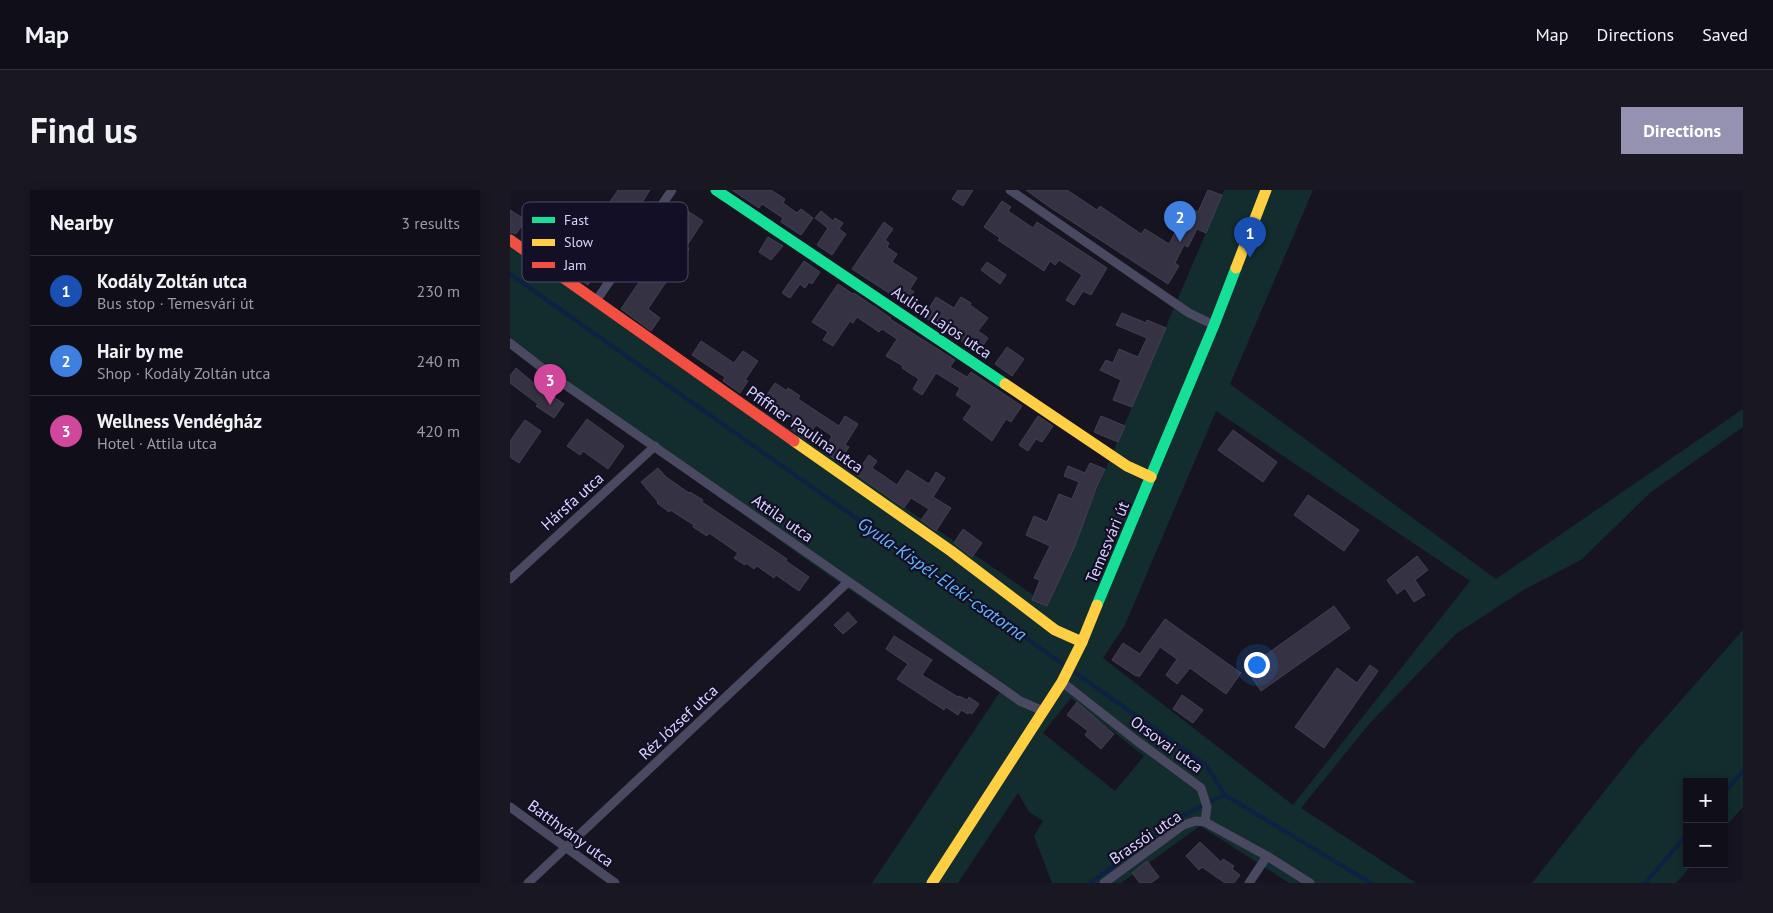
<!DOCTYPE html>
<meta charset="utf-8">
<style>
:root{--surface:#100f19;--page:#191822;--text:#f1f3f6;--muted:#9c9ca2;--line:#302f38;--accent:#9591b1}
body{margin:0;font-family:"PT Sans",sans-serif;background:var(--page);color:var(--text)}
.controls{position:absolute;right:15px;bottom:15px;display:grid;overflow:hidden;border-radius:0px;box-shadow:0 2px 12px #0003}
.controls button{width:45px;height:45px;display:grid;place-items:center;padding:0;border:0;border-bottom:1px solid var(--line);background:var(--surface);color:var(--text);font:25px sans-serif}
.you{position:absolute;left:746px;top:474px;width:18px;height:18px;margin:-12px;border:4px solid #fff;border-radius:50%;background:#1a73e8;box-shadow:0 0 0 8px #1a73e833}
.badge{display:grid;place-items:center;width:32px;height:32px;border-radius:50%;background:var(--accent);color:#fff;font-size:16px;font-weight:700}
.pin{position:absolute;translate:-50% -41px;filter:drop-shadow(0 1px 2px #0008)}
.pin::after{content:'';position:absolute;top:26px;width:18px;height:15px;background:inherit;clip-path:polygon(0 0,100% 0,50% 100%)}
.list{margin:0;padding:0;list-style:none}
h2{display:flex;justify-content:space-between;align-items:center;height:65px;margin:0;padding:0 20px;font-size:21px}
h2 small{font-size:16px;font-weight:400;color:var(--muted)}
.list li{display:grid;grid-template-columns:32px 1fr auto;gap:15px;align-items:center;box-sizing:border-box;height:70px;padding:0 20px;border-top:1px solid var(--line)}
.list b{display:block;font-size:19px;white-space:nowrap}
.list p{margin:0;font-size:16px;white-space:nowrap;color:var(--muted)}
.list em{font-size:16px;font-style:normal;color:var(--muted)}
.map{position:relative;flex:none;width:1233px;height:693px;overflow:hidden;border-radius:0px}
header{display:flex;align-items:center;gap:30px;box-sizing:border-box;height:70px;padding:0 25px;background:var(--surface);border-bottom:1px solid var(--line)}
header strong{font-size:24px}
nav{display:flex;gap:28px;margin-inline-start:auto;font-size:18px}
.intro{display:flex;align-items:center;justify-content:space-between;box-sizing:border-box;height:120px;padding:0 30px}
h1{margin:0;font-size:35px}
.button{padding:12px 22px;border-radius:0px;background:var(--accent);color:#fff;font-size:18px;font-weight:700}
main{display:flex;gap:30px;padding:0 30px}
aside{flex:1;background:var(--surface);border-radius:0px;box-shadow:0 2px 12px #0003}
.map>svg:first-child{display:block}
.green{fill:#132c2d;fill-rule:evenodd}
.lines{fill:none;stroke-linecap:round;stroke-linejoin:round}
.stream{stroke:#0d2144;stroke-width:4}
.building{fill:#343243;stroke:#433f54}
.street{stroke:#4a4962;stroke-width:9}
.fast{stroke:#16e098;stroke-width:11}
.slow{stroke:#ffcf43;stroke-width:11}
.jam{stroke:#f24e42;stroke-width:11}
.labels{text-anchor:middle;stroke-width:4.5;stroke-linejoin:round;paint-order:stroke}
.street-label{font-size:16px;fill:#d9d4ff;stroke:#130f26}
.water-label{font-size:18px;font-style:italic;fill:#62b6ff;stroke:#130f26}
.key{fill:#130f26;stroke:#4e4a67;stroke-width:1}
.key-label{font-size:14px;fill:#d9d4ff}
</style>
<header>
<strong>Map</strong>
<nav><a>Map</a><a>Directions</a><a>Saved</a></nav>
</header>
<div class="intro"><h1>Find us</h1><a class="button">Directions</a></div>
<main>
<aside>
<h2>Nearby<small>3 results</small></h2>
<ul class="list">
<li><span class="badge" style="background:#1a4fb4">1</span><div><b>Kodály Zoltán utca</b><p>Bus stop · Temesvári út</p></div><em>230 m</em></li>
<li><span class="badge" style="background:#3f7fe0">2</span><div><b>Hair by me</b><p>Shop · Kodály Zoltán utca</p></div><em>240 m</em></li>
<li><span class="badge" style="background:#d1479c">3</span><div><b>Wellness Vendégház</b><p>Hotel · Attila utca</p></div><em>420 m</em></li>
</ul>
</aside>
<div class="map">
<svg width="1233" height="693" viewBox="0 0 1233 693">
<rect width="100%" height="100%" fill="#161421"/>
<g class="green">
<path d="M 714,0 L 803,0 L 720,194 L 986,389 L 1233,219 L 1233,237 L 1141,302 L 1071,370 L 1015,399 L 946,444 L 860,533 L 791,618 L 906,693 L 779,693 L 690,636 L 611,693 L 542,693 L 524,646 L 533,631 L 519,622 L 508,603 L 448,693 L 362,693 L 490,502 L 321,387 L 0,159 L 0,42 L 106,121 L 538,415 ZM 706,221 L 960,391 L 783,615 L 593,468 L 615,435 ZM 561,508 L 634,566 L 605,601 L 533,543 Z"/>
<path d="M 1233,440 L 1233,617 L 1214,638 L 1214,592 L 1177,592 L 1177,674 L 1183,674 L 1166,693 L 1022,693 L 1128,559 Z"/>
</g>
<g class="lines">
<g class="stream">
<path d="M 0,84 L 696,575 L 715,605 L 861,693"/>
<path d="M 1214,603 L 1233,581"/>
<path d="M 580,693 L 676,624 L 705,609 L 715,605"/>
<path d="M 1135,693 L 1177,645"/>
</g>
</g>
<g class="building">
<path d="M 108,0 L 140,0 L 78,95 L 58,81 L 59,79 L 32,60 L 37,53 L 52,63 L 68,39 L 75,44 L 86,29 L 82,27 L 88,19 L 93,22 Z"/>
<path d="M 222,0 L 261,0 L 275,9 L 273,13 L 287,23 L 291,19 L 303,28 L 291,45 L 271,32 L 273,28 L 252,14 L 249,18 Z"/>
<path d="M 448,0 L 463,0 L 453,16 L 442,9 Z"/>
<path d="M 516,0 L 557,0 L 587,20 L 590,16 L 631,44 L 635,39 L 659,54 L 666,41 L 673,45 L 684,20 L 688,22 L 698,0 L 712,5 L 696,43 L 687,39 L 678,57 L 674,55 L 665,73 L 669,76 L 658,94 L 538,16 Z"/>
<path d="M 492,11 L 501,17 L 498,21 L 523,38 L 527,32 L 597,78 L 581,105 L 573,101 L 564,115 L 556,110 L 572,85 L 549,70 L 545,75 L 540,71 L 534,81 L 488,50 L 490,48 L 474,37 Z"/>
<path d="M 0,20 L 16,30 L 6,44 L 0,42 Z"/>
<path d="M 176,20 L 193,31 L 176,57 L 179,59 L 168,75 L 150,62 Z"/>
<path d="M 311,21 L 323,31 L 325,28 L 333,33 L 329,39 L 336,44 L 322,65 L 307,55 L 318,38 L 305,28 Z"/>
<path d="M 374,32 L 383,39 L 375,50 L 379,53 L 377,57 L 387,64 L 382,72 L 407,88 L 400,99 L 404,102 L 396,114 L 342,79 Z"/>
<path d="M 258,47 L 273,56 L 261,70 L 249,62 Z"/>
<path d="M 294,71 L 310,82 L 302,94 L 299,92 L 295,98 L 290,94 L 280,108 L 272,103 Z"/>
<path d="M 477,72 L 496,85 L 490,94 L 471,80 Z"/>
<path d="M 138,79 L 156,92 L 138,119 L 150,128 L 141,141 L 111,119 Z"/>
<path d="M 328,94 L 343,104 L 344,103 L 381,128 L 380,129 L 445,170 L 440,177 L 457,187 L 461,182 L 512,216 L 501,232 L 496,229 L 482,251 L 453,229 L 462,216 L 446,205 L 450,198 L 426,183 L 412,205 L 403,199 L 409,189 L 392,178 L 393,176 L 376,166 L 387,149 L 372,139 L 369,142 L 347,127 L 343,133 L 340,131 L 323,156 L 313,150 L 318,142 L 302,132 Z"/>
<path d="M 426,107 L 444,118 L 451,107 L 461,113 L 460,115 L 478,128 L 468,141 L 478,148 L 468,163 L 450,150 L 450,149 L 414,127 Z"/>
<path d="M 612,123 L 636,133 L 637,130 L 656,138 L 622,217 L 603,210 L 611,190 L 590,180 L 596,170 L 603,173 L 609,159 L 628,167 L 637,148 L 606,135 Z"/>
<path d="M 191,151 L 224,173 L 233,161 L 248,171 L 235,190 L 238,191 L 230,203 L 213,191 L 215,187 L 182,165 Z"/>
<path d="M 497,157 L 514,169 L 502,186 L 485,174 Z"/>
<path d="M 6,178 L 26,195 L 54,214 L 44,228 L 26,216 L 28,214 L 0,193 L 0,186 Z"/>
<path d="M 265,193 L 277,201 L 278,198 L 290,206 L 288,209 L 329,236 L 335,226 L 348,234 L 335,255 L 339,257 L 329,272 L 313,261 L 322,246 L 306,235 L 296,250 L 280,238 L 285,231 L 264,217 L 263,219 L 252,212 Z"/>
<path d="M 528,226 L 543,236 L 532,252 L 526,249 L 518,261 L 509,255 Z"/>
<path d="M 591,226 L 615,236 L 608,252 L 584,242 Z"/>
<path d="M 77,229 L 114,256 L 98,279 L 73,261 L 70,265 L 57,256 Z"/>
<path d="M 15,230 L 31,241 L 9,273 L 0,267 L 0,251 Z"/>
<path d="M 723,240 L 767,272 L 753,292 L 708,260 Z"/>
<path d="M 359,265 L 367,271 L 362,278 L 387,295 L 397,280 L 419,294 L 426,282 L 435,288 L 423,307 L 441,318 L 426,341 L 411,330 L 419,319 L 401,308 L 394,318 L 346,284 Z"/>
<path d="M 580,273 L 595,279 L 586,299 L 564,358 L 537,416 L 522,410 L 530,390 L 524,388 L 540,356 L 516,345 L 524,326 L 537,332 L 549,304 L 562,309 L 569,292 L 554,286 L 558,276 L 575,283 Z"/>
<path d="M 148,278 L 156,287 L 179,303 L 180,302 L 193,310 L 192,312 L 277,369 L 276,371 L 299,387 L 289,401 L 266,385 L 264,388 L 247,376 L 244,379 L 236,373 L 235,375 L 224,368 L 228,363 L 199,343 L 197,346 L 183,337 L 184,335 L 160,320 L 159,322 L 147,313 L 148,312 L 131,292 Z"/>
<path d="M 798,305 L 849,340 L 834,361 L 784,325 Z"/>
<path d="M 453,339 L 472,353 L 462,367 L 444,353 Z"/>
<path d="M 907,366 L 918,380 L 905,390 L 915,405 L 904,412 L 895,398 L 887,404 L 877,390 Z"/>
<path d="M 824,416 L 840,438 L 751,501 L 736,479 Z"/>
<path d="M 338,422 L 347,432 L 333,444 L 324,435 Z"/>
<path d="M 655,429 L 731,483 L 716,504 L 680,478 L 667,494 L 656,485 L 667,469 L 650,457 L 629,487 L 627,485 L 626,486 L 602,470 L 613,453 L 630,464 Z"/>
<path d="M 384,446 L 422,470 L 412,485 L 448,507 L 449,506 L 457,510 L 459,507 L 469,514 L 462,524 L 459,522 L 458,524 L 451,520 L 448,525 L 436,517 L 434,520 L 387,489 L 398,474 L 376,459 Z"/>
<path d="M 860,475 L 868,481 L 814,558 L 785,537 L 827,478 L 847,493 Z"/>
<path d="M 672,505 L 693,520 L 683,533 L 663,519 Z"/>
<path d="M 567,512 L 604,544 L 591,559 L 575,545 L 578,541 L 557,525 Z"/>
<path d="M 690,652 L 711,672 L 713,669 L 724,676 L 722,679 L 730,685 L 724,693 L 715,693 L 692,677 L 689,680 L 676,666 Z"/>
<path d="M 637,671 L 649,687 L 641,693 L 630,693 L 622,683 Z"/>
</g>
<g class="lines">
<g class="street">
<path d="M 500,0 L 679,123 L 704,135"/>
<path d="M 86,111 L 162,0"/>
<path d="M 0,153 L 44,187 L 496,501 L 510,511 L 533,521"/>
<path d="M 0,389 L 145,256"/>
<path d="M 552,492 L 627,551 L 691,598 L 697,617 L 695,632"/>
<path d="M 0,617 L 105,693"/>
<path d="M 18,693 L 338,392"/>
<path d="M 594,693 L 673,635 L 686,631 L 695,632 L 757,666 L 800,693"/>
<path d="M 739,693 L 757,666"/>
</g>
<g class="fast">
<path d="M 206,0 L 495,194"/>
<path d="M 587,415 L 704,135 L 726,78"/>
</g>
<g class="slow">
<path d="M 726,78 L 756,0"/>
<path d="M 495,194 L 617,276 L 641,287"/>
<path d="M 284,251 L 441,361 L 545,440 L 572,452"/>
<path d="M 422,693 L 552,492 L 572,452 L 587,415"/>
</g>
<path class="jam" d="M 0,50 L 284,251"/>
</g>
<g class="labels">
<g class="street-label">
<text transform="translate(432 132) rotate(34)" y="6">Aulich Lajos utca</text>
<text transform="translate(295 239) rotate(35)" y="6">Pfiffner Paulina utca</text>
<text transform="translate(62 311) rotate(-42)" y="6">Hársfa utca</text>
<text transform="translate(273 328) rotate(35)" y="6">Attila utca</text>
<text transform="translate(597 352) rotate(-67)" y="6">Temesvári út</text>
<text transform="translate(168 532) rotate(-43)" y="6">Réz József utca</text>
<text transform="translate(657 554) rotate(36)" y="6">Orsovai utca</text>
<text transform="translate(61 643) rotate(36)" y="6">Batthyány utca</text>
<text transform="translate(635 647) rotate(-34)" y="6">Brassói utca</text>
</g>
<g class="water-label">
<text transform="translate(432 389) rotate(35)" y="6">Gyula-Kispél-Eleki-csatorna</text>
</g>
</g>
<rect x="12" y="12" width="166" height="80" rx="8" class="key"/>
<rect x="22" y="27" width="23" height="6" fill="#16e098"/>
<rect x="22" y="49" width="23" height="7" fill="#ffcf43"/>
<rect x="22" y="72" width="23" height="6" fill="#f24e42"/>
<g class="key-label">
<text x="54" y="35">Fast</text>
<text x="54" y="57">Slow</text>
<text x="54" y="80">Jam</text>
</g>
</svg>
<div class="controls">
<button>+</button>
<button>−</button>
</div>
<div class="you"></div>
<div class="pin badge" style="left:740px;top:68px;background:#1a4fb4">1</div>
<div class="pin badge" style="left:670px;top:52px;background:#3f7fe0">2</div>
<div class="pin badge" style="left:40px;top:215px;background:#d1479c">3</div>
</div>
</main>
